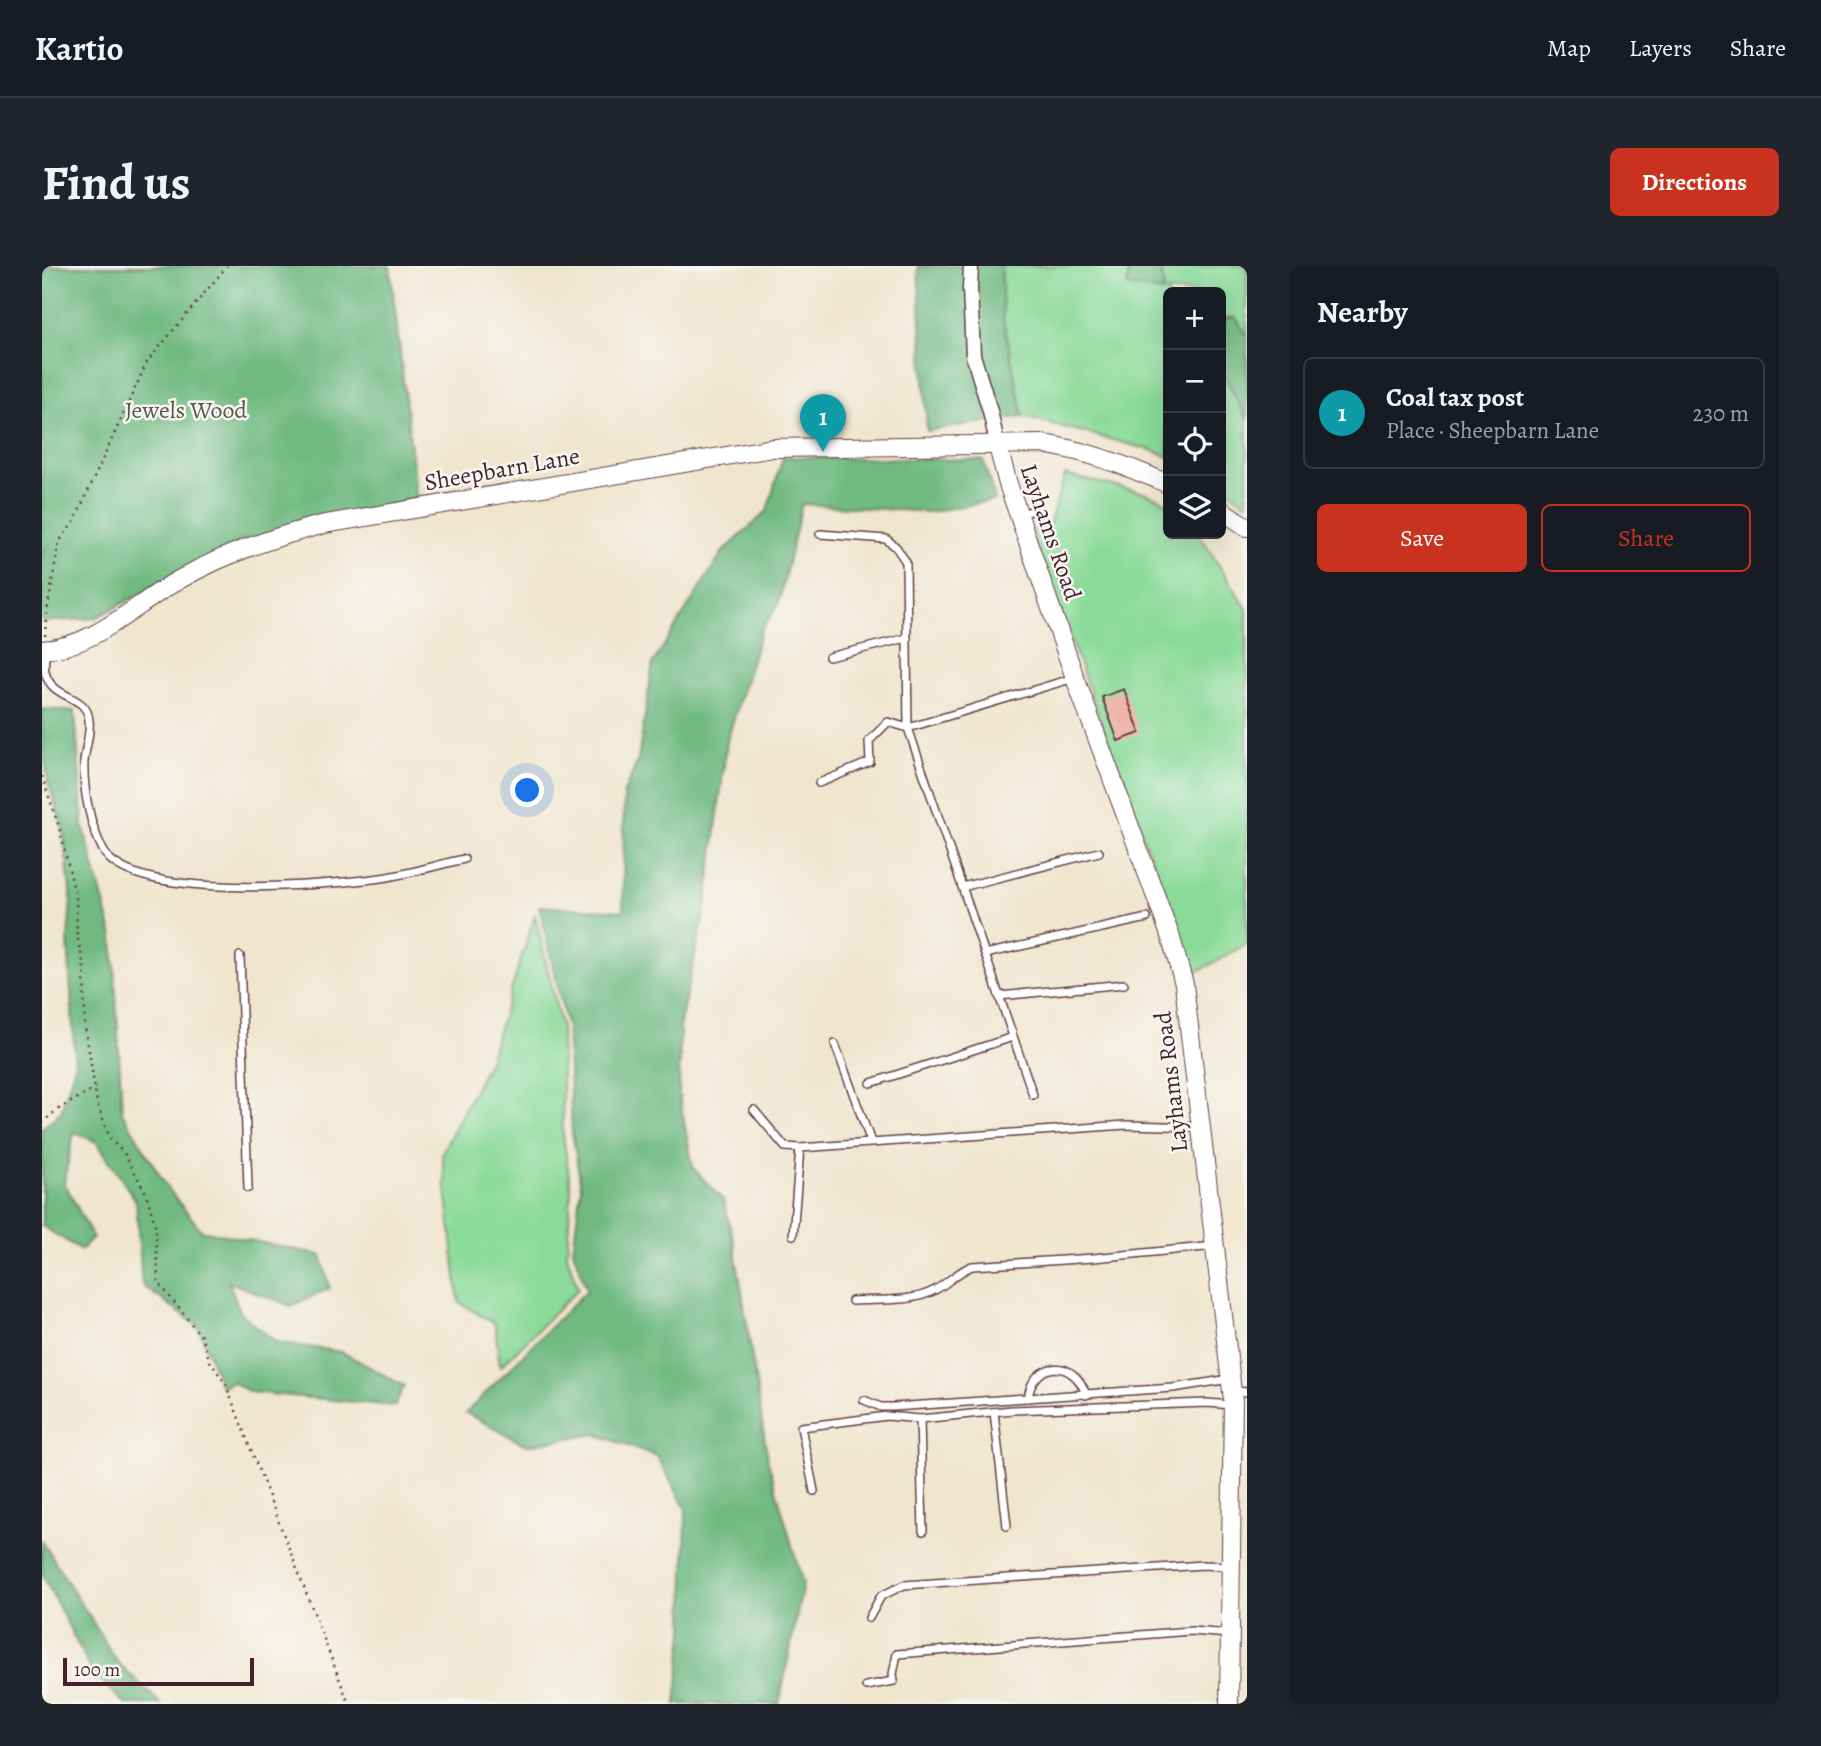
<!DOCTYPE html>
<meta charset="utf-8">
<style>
:root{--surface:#171b24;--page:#20242c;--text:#f1f3f6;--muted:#9ea1a6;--line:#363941;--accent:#c8321e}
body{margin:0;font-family:Alegreya,serif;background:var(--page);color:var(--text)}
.controls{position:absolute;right:21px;top:21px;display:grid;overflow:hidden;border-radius:10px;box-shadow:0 7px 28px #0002}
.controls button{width:63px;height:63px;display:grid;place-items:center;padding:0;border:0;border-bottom:2px solid var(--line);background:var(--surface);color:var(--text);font:35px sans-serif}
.scale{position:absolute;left:21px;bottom:18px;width:191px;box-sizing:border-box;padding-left:7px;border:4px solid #4a1f2b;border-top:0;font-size:19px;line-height:24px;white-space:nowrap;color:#4a1f2b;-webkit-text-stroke:5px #f6f6f2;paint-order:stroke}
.you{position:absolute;left:486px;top:525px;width:24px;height:24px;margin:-18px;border:5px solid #fff;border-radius:50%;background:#1a73e8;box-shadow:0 0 0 10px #1a73e833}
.badge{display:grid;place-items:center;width:46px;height:46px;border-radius:50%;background:var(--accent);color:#fff;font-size:23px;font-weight:700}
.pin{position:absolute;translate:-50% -58px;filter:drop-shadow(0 2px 4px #0008)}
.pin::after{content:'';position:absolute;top:37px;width:24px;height:21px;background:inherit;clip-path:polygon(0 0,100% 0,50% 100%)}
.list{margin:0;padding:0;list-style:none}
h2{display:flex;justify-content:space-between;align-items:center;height:91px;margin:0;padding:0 28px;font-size:30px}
h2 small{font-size:23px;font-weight:400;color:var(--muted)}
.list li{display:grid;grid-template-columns:46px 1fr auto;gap:21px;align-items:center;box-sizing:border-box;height:112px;margin:0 14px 14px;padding:0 14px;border:2px solid var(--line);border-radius:10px}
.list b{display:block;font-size:26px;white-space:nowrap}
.list p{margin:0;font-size:23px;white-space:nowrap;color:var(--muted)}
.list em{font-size:23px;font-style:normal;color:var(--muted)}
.actions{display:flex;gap:14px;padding:21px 28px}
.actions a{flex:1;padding:16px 0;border:2px solid var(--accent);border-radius:10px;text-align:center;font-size:24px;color:var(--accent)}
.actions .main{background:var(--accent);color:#fff}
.icon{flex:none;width:38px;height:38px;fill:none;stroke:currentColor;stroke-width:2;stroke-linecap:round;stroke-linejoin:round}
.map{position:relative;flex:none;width:1205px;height:1438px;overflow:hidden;border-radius:10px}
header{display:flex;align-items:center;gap:42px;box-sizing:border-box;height:98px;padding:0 35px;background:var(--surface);border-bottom:2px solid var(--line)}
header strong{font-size:33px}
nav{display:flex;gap:38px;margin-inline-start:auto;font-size:24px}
.intro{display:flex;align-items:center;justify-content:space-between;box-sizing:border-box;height:168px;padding:0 42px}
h1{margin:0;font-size:49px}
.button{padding:18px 32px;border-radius:10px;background:var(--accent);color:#fff;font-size:24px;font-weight:700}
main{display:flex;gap:42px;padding:0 42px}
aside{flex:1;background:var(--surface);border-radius:10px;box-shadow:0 7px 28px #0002}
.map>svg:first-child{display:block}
.green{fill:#8ada99;stroke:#6a7c62;stroke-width:2}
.forest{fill:#6fba81;stroke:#5c6c56;stroke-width:2}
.building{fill:#eeaa9c}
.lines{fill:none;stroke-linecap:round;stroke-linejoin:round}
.service-casing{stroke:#633d43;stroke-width:10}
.minor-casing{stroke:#633d43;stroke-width:17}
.tertiary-casing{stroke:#633d43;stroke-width:20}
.path{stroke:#633d43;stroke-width:2.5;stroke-dasharray:2 5;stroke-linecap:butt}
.service{stroke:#fff;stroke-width:7}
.minor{stroke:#fff;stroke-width:14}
.tertiary{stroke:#fff;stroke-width:18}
.labels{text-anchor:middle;stroke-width:5;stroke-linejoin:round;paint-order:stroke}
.park-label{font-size:24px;fill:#5d574c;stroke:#f6f6f2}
.street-label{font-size:24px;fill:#4a1f2b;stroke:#f6f6f2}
</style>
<header>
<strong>Kartio</strong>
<nav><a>Map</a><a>Layers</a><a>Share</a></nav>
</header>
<div class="intro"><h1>Find us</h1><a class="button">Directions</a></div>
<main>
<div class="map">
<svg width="1205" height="1438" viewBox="0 0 1205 1438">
<rect width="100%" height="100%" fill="#f6f6f2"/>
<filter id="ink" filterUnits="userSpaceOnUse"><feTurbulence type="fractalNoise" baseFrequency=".0143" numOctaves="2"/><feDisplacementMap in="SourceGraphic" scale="14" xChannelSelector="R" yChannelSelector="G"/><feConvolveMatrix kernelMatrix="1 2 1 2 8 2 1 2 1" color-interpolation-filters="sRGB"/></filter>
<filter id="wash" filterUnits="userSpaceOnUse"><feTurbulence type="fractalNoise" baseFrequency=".00686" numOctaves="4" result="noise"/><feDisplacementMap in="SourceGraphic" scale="28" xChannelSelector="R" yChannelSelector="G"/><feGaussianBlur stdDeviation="1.57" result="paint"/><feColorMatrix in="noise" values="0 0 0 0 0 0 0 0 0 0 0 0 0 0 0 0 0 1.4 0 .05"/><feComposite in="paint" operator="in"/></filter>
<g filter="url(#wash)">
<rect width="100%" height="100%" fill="#f0e6ce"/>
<g class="green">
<path d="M 959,0 L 1087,0 L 1086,20 L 1122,25 L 1119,0 L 1205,0 L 1205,70 L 1193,51 L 1179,54 L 1179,26 L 1126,26 L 1126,191 L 1116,186 L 981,150 L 961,53 Z"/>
<path d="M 1179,102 L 1205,154 L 1205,238 L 1179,219 Z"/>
<path d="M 1023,209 L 1104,227 L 1126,237 L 1126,268 L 1157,268 L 1205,343 L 1205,678 L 1151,708 L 989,265 L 1007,259 Z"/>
<path d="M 493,649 L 519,761 L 521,869 L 529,923 L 525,989 L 536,1023 L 458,1101 L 453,1058 L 417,1036 L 400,887 L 446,797 Z"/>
</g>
<g class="forest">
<path d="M 0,0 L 348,0 L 375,236 L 202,274 L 53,352 L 0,356 Z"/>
<path d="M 876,0 L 959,0 L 961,53 L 981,150 L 885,165 Z"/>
<path d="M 1087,0 L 1119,0 L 1122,26 L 1085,20 Z"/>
<path d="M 1193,51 L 1205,70 L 1205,154 L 1179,102 L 1179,54 Z"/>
<path d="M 741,191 L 941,194 L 953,234 L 888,246 L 760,238 L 736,339 L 719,364 L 685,475 L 665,635 L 638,756 L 637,830 L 651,902 L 681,934 L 692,975 L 726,1195 L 761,1318 L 737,1438 L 634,1438 L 642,1364 L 644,1242 L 615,1190 L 553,1168 L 484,1179 L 424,1147 L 545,1024 L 531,984 L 539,921 L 530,866 L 525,762 L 497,640 L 581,645 L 582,527 L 596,494 L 611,397 L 680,287 L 725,245 Z"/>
<path d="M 0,443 L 33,445 L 41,559 L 71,671 L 80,846 L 126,923 L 159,964 L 279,989 L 288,1022 L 249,1040 L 187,1016 L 199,1048 L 234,1076 L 300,1086 L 362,1120 L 353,1140 L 208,1126 L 190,1116 L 179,1121 L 156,1060 L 100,1019 L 94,935 L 55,876 L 32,866 L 22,916 L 51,972 L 39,984 L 0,960 L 0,862 L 19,846 L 33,799 L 26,672 L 29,634 L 21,562 L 6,516 L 0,475 Z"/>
<path d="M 0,1275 L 76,1397 L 119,1438 L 83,1438 L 50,1406 L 0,1308 Z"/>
</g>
<g id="blocks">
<path class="building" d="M 1082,423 L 1098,467 L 1076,475 L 1060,431 Z"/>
</g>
</g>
<g filter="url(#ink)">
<use href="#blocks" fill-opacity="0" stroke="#633d43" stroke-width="2"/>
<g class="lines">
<g class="service-casing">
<g id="service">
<path d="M 977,249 L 994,243"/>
<path d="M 3,385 C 3,392 2,400 3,406 C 10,435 45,427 47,454 C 49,468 43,482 42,496 C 41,525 48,559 61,584 C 88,637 286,619 339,612 C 367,608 395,599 422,593"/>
<path d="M 787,391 L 865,372"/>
<path d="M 777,517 L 828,496 L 827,475 L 846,456 L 866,462 L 864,296 L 854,281 L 844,273 L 778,268"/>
<path d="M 920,621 L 1057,586"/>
<path d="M 943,688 L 1105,652"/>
<path d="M 198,690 L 206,922"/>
<path d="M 957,730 L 1082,718"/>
<path d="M 793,778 L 829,876"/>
<path d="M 829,817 L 971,771"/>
<path d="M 991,829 L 866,462 L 1032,412"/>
<path d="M 712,844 L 743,881 L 758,882 L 1084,859 L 1158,861"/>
<path d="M 751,969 L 758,882"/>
<path d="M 810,1035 C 836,1033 870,1037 893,1024 C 906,1017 915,1006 930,1000 L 1051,992 L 1173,980"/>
<path d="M 1191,1125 L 1205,1126"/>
<path d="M 986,1132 C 991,1094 1033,1092 1044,1129"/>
<path d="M 822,1134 L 839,1141 L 851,1141 L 1131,1122 L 1188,1113"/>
<path d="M 952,1146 L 965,1260"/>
<path d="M 772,1225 L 759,1161 L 845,1150 L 878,1153"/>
<path d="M 881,1265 L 878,1153 L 970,1144 L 1165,1137 L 1190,1139"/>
<path d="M 827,1352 L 839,1330 L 862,1319 L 1161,1299 L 1188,1300"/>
<path d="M 824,1420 L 852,1415 L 851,1408 L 855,1388 L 1149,1365 L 1188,1368"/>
</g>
</g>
<g class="minor-casing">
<path id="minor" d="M 929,0 L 928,23 L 931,89 L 948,145 L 955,177"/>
</g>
<g class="tertiary-casing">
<g id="tertiary">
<path d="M 955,177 L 966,218 L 1033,412 L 1128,669 L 1142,718 L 1191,1134 L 1187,1438"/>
<path d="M 1179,244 L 1205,261"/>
<path d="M 0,384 C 52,381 90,341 133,316 C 181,288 230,271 283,258 L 731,182 L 1000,178 C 1043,184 1086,200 1126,218"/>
</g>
</g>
<g class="path">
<path d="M 1204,0 L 1205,1"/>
<path d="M 3,370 L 4,352 L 17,276 L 32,256 L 105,96 L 185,0"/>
<path d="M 0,510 L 17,561 L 34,632 L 35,670 L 42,700 L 43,760 L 55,837 L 68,873 L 82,887 L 104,927 L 114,962 L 116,1016 L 159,1070 L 168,1095 L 184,1119 L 307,1438"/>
<path d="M 0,857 L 15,844 L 53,822"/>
</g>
<use href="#service" class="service"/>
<use href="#minor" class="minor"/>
<use href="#tertiary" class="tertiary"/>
</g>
</g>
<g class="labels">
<g class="park-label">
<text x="144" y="152">Jewels Wood</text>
</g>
<g class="street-label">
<text transform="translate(460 203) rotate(-10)" y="8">Sheepbarn Lane</text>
<text transform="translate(1009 266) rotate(71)" y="8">Layhams Road</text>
<text transform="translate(1129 816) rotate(-97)" y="8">Layhams Road</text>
</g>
</g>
</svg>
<div class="controls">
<button>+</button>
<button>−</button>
<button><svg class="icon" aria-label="locate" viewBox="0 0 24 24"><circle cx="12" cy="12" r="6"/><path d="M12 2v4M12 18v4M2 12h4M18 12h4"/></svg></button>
<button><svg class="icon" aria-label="layers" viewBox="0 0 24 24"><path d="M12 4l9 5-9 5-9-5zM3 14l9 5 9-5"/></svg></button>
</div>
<div class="scale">100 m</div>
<div class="you"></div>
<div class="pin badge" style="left:781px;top:186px;background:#0f9aa8">1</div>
</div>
<aside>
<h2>Nearby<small></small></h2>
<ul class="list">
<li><span class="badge" style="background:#0f9aa8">1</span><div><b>Coal tax post</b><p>Place · Sheepbarn Lane</p></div><em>230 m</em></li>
</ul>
<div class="actions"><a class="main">Save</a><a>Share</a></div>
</aside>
</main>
